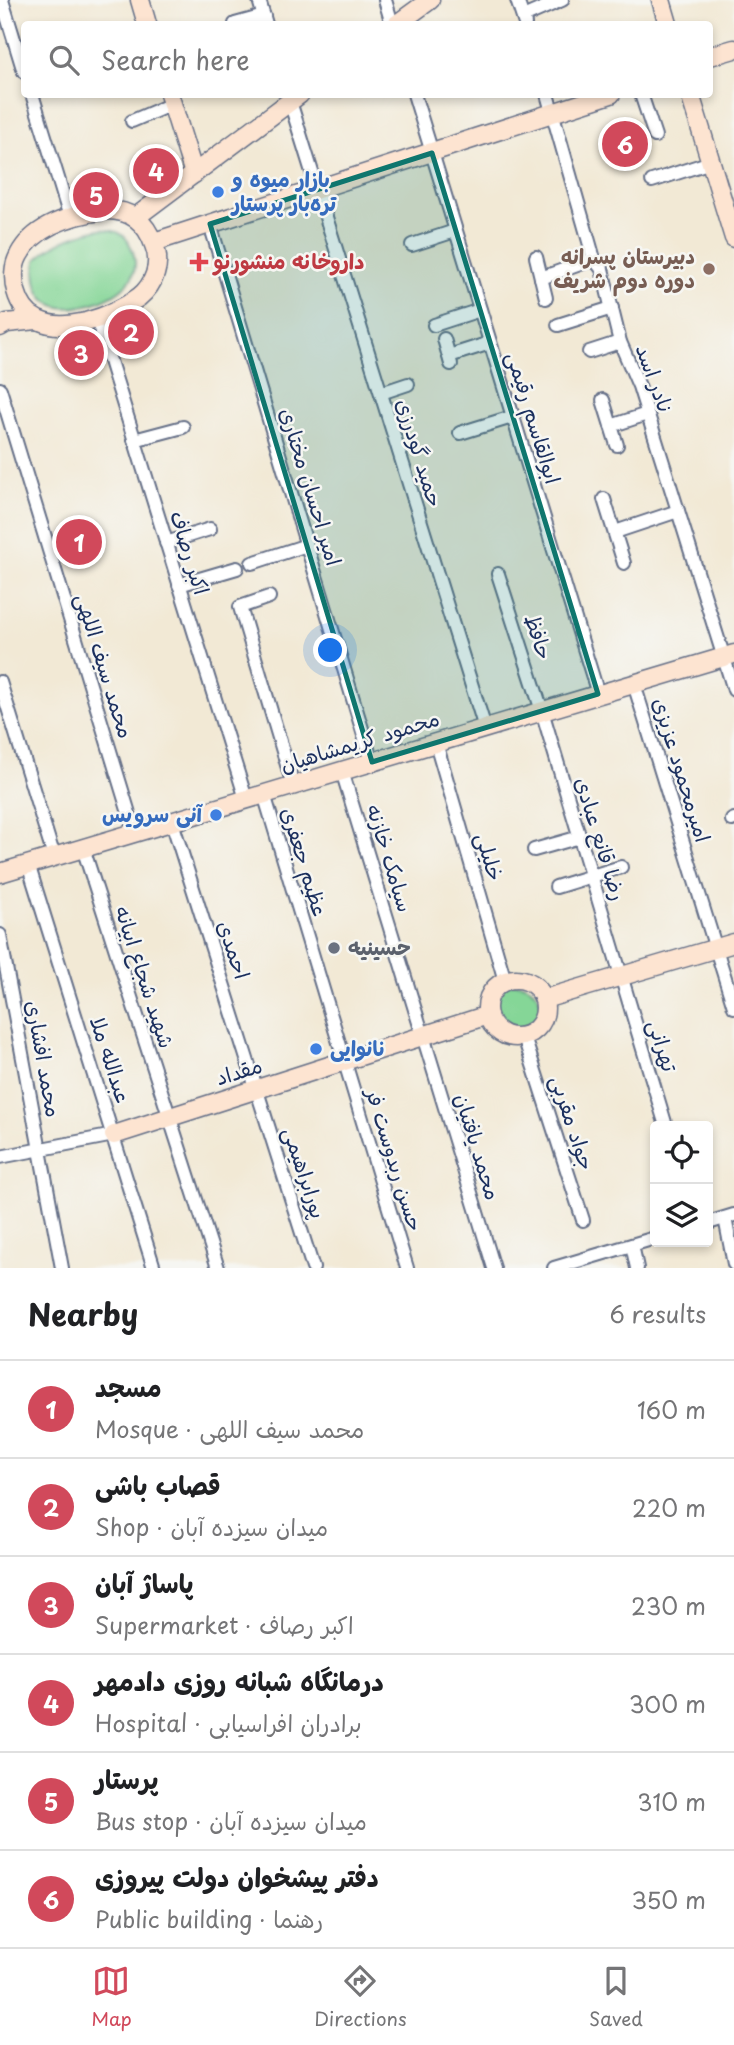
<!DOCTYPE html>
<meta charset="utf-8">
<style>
:root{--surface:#fff;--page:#f2f2f2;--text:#202124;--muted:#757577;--line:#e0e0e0;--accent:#d1495b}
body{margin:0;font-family:"Playpen Sans","Playpen Sans Arabic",sans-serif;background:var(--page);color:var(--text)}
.controls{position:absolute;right:21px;bottom:21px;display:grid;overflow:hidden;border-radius:7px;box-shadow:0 4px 10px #0003}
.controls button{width:63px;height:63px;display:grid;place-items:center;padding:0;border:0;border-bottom:2px solid var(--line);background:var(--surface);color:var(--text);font:35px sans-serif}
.you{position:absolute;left:331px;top:651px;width:24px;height:24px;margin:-18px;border:5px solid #fff;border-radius:50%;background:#1a73e8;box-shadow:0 0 0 10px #1a73e833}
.badge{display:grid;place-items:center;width:46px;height:46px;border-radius:50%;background:var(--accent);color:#fff;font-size:23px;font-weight:700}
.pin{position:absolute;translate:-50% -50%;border:4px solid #fff;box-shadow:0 2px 7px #0006}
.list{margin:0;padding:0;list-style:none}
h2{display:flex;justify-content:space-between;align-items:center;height:91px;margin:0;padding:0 28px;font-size:30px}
h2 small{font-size:23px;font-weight:400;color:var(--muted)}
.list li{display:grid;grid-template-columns:46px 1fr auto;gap:21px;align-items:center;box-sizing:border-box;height:98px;padding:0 28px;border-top:2px solid var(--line)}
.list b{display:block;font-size:26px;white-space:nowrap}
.list p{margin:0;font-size:23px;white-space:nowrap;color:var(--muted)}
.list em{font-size:23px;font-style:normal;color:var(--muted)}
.icon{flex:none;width:38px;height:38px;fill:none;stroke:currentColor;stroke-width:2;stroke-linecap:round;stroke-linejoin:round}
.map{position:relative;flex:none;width:734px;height:1268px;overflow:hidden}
.search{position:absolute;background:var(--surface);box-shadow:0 4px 10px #0003;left:21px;right:21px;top:21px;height:77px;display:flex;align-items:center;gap:18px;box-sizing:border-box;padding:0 24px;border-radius:7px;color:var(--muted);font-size:26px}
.sheet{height:679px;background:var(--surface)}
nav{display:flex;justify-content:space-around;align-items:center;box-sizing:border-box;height:98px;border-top:2px solid var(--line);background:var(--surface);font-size:19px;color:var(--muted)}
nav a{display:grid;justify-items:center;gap:4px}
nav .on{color:var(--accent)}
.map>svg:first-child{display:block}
.green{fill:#85d697;stroke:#50827a;stroke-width:2}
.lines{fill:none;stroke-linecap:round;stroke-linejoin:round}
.street-casing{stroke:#667088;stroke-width:16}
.secondary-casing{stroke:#667088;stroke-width:21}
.street{stroke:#fff;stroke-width:12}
.secondary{stroke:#fde4d1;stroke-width:18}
.marked{fill:#0f766e;fill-opacity:0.2;stroke:#0f766e;stroke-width:5;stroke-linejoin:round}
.shop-dot{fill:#3f7fe0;stroke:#f6f6f2;stroke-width:2.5}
.health-dot{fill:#e0444e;stroke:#f6f6f2;stroke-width:2.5}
.education-dot{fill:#8d6e63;stroke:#f6f6f2;stroke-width:2.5}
.worship-dot{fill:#6b7280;stroke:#f6f6f2;stroke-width:2.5}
.labels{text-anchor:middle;stroke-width:5;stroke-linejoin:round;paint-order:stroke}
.shop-label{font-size:21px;font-weight:bold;fill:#366cbe;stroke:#f6f6f2;text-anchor:start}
.education-label{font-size:21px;font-weight:bold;fill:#785e54;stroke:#f6f6f2;text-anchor:end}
.health-label{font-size:21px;font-weight:bold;fill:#be3a42;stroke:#f6f6f2;text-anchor:start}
.street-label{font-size:21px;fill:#1b2f5e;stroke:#f6f6f2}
.worship-label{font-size:21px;font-weight:bold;fill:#5b616d;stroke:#f6f6f2;text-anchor:start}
</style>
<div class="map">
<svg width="734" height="1268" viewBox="0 0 734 1268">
<rect width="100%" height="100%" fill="#f6f6f2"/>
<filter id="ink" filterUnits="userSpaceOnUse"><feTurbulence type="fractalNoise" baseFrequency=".0143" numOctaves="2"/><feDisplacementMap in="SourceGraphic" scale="14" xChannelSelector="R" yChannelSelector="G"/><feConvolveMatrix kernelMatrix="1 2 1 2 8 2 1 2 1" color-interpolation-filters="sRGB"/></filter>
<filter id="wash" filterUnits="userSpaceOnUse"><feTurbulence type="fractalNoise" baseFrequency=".00686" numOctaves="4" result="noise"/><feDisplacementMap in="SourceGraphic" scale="28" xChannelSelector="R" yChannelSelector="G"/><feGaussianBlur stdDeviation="1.57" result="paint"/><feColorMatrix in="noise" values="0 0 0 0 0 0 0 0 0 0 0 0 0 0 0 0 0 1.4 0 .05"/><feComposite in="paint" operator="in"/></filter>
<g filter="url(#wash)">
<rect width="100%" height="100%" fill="#f2e9d5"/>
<g class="green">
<path d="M 99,229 C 113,230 124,231 130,245 C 135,255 137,267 132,277 C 124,290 111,297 97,302 C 57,316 31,305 36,260 C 55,242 74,235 99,229 Z"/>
<circle cx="516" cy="1008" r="25"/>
</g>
</g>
<g filter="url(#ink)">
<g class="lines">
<g class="street-casing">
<g id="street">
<path d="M 2,0 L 24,72"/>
<path d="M 259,0 L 266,24"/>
<path d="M 385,0 L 392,24"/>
<path d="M 517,0 L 525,24"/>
<path d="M 523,17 L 562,0"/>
<path d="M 235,24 L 264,16"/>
<path d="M 32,94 L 70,217"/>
<path d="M 414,94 L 598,694"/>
<path d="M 547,94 L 594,259 L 602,269 L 620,342 L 639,386 L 734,690"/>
<path d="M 641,94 L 655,136"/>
<path d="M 288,95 L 485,728"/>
<path d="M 132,121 L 172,104"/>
<path d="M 652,181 L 711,162"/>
<path d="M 210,224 L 372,762"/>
<path d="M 412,245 L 455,231"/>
<path d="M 536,257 L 546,298"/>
<path d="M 541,278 L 594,259"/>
<path d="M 97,319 L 246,799"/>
<path d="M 434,325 L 480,310"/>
<path d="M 558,325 L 612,308"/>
<path d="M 444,339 L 451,364"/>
<path d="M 589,352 L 620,342"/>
<path d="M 449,356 L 490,343"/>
<path d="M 0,389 L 135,833"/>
<path d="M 381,393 L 408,384"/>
<path d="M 603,400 L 617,445"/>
<path d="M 611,426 L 647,414"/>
<path d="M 460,433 L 512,417"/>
<path d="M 134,440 L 183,427"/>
<path d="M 604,499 L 624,563"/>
<path d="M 615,532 L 678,511"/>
<path d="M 166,543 L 210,529"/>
<path d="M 252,563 L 307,545"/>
<path d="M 498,574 L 542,711 L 666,1126"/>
<path d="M 179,585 L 237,568"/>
<path d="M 269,597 L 240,607 L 293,785"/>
<path d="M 0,682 L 54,857"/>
<path d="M 634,684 L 734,1007"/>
<path d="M 436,743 L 505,981"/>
<path d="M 342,771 L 494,1268"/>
<path d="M 264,794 L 407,1268"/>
<path d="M 732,820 L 734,819"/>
<path d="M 172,822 L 313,1268"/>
<path d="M 83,848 L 218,1268"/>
<path d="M 534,850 L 580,837"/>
<path d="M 28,864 L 154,1268"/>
<path d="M 556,887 L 621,867"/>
<path d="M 0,935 L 62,1268"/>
<path d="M 524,1037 L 583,1220"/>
<path d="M 0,1157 L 114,1135"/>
<path d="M 725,1218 L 734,1264"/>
<path d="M 708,1223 L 734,1215"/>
<path d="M 632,1245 L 637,1268"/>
<path d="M 554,1268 L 655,1238"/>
</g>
</g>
<g class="secondary-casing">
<g id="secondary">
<path d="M 140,0 L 147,24"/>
<path d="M 661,0 L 668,24"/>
<path d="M 397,24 L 430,0"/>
<path d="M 710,56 L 734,49"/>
<path d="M 169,94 L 194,174"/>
<path d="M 690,94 L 734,238"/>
<path d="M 107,210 C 131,210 146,222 154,245 C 162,264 154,285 139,297 C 123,309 105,317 86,322 C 70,325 54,328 38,320 C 16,310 8,275 19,255 C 35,224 75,214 107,210 Z"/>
<path d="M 136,217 L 300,94"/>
<path d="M 154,242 L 611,94"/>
<path d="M 0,327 L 7,323 L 36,320"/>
<path d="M 0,873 L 734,654"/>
<circle cx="516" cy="1008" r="29"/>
<path d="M 544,999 L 734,943"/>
<path d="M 114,1135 L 488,1015"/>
</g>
</g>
<use href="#street" class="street"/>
<use href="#secondary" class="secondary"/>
</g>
</g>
<path class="marked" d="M 432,153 L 598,694 L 372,762 L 210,224 Z"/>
<g class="shop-dot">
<circle cx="218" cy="192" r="7"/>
<circle cx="216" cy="815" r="7"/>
<circle cx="316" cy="1049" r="7"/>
</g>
<path class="health-dot" d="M195.5 251.5h7v7h7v7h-7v7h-7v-7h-7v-7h7z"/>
<circle class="education-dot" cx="709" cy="269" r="7"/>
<circle class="worship-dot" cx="334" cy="948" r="7"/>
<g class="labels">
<g class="shop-label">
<text x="232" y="187">بازار میوه و<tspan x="232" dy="24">تره‌بار پرستار</tspan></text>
<text x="202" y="822" text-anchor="end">آنی سرویس</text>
<text x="330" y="1056">نانوایی</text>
</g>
<g class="education-label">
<text x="695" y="264">دبیرستان پسرانه<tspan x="695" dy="24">دوره دوم شریف</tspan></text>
</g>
<g class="health-label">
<text x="213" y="269">داروخانه منشورنو</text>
</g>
<g class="street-label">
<text transform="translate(654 379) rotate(70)" y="7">نادر اسد</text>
<text transform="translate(533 418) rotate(73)" y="7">ابوالقاسم رقیمی</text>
<text transform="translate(419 453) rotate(73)" y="7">حمید گودرزی</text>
<text transform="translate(310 487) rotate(73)" y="7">امیر احسان مختاری</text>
<text transform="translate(189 553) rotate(73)" y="7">اکبر رصاف</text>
<text transform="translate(538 637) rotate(72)" y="7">حافظ</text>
<text transform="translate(104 666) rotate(73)" y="7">محمد سیف اللهی</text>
<text transform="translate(360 742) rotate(-17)" y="7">محمود کریمشاهیان</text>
<text transform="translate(681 770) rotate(73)" y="7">امیرمحمود عزیزی</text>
<text transform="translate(600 839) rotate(73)" y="7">رضا قانع عبادی</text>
<text transform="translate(489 857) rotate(74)" y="7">خلیلی</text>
<text transform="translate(389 858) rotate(73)" y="7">سیامک خازنه</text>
<text transform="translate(304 862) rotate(73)" y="7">عظیم جعفری</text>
<text transform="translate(233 950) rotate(72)" y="7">احمدی</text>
<text transform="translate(144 977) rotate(72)" y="7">شهید شجاع ابیانه</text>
<text transform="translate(662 1046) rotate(73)" y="7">تهرانی</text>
<text transform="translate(43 1059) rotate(80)" y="7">محمد افشاری</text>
<text transform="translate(110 1060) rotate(72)" y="7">عبدالله ملا</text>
<text transform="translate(239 1072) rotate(-17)" y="7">مقداد</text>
<text transform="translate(572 1123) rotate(72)" y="7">جواد مقربی</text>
<text transform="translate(477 1147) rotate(73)" y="7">محمد یافتیان</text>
<text transform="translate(394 1160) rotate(73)" y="7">حسن ربدوست فر</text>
<text transform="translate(304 1173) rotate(72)" y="7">پورابراهیمی</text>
</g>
<g class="worship-label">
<text x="348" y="955">حسینیه</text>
</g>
</g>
</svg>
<div class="controls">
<button><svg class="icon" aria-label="locate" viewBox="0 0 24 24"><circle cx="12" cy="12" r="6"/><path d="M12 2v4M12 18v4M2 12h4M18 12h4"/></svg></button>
<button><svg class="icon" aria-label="layers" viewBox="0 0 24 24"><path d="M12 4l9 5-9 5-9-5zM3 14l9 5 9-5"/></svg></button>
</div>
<div class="you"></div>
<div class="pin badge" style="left:79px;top:542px">1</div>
<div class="pin badge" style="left:131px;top:332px">2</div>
<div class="pin badge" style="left:81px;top:353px">3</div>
<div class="pin badge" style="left:156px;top:171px">4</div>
<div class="pin badge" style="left:96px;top:195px">5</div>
<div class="pin badge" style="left:625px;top:144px">6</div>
<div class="search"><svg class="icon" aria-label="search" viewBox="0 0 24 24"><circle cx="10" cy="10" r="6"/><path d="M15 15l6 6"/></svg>Search here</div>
</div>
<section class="sheet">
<h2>Nearby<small>6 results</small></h2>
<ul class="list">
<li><span class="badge">1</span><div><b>مسجد</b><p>Mosque · محمد سیف اللهی</p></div><em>160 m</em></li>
<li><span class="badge">2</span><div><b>قصاب باشی</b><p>Shop · میدان سیزده آبان</p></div><em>220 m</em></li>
<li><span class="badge">3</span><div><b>پاساژ آبان</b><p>Supermarket · اکبر رصاف</p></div><em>230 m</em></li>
<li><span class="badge">4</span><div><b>درمانگاه شبانه روزی دادمهر</b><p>Hospital · برادران افراسیابی</p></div><em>300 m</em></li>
<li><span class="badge">5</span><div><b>پرستار</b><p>Bus stop · میدان سیزده آبان</p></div><em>310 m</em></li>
<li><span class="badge">6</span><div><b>دفتر پیشخوان دولت پیروزی</b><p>Public building · رهنما</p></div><em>350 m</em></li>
</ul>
</section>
<nav>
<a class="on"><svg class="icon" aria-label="map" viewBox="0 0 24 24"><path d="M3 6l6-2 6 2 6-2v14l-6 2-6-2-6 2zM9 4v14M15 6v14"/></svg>Map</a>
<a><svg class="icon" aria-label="directions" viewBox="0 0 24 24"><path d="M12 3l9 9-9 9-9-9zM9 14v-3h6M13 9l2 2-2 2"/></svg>Directions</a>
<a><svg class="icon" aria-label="saved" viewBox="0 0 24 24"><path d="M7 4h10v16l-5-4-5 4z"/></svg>Saved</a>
</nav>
